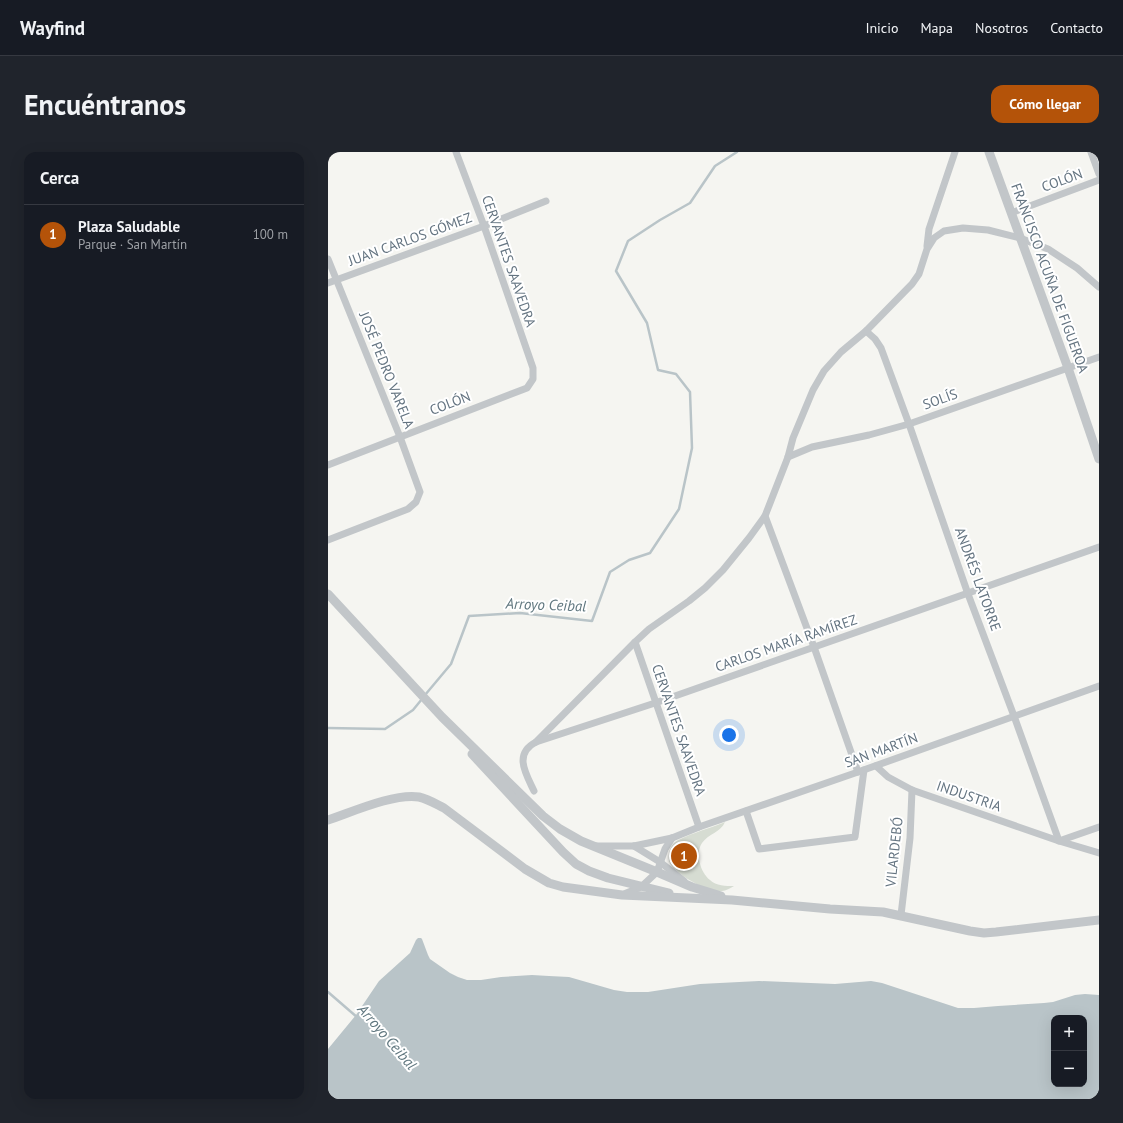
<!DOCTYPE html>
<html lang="es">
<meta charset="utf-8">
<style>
:root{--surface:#171b24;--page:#20242c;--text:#f1f3f6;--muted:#9ea1a6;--line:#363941;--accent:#b45309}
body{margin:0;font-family:"PT Sans",sans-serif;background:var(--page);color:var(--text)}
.controls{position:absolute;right:12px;bottom:12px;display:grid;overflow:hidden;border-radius:8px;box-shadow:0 4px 16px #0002}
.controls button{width:36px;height:36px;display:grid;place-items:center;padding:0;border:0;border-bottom:1px solid var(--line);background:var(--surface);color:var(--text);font:20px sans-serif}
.you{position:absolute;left:401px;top:583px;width:14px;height:14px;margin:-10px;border:3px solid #fff;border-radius:50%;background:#1a73e8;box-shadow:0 0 0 6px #1a73e833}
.badge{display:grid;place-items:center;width:26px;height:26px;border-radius:50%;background:var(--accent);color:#fff;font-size:13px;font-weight:700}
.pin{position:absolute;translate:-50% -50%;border:2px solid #fff;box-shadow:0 1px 4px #0006}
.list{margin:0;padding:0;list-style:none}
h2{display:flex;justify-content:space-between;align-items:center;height:52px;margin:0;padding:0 16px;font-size:17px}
h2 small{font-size:13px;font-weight:400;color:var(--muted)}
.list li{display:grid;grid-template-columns:26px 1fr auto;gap:12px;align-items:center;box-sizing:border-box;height:60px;padding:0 16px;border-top:1px solid var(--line)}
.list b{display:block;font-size:15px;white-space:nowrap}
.list p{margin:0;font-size:13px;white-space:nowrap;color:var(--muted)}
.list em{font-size:13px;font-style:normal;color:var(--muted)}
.map{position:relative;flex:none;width:771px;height:947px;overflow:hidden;border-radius:12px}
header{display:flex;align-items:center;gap:24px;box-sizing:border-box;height:56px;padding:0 20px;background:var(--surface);border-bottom:1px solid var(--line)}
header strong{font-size:19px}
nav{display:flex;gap:22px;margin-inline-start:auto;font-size:14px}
.intro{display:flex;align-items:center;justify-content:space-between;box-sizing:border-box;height:96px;padding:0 24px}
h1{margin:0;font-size:28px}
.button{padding:10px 18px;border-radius:12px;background:var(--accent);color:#fff;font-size:14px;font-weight:700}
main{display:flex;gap:24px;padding:0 24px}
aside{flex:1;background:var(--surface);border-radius:12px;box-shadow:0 4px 16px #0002}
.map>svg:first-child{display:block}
.green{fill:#d6dcd2}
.water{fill:#b9c4c8;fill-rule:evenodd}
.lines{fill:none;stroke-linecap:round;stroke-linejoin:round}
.stream{stroke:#b9c4c8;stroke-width:2.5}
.minor{stroke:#c2c6c9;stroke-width:7}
.tertiary{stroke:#c2c6c9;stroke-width:9}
.labels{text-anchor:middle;stroke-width:4;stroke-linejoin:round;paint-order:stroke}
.street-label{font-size:14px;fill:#647481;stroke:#fff}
.water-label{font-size:15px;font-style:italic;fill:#60777f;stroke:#fff}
</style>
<header>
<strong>Wayfind</strong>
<nav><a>Inicio</a><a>Mapa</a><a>Nosotros</a><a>Contacto</a></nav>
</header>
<div class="intro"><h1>Encuéntranos</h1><a class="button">Cómo llegar</a></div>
<main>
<aside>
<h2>Cerca<small></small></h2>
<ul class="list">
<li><span class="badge">1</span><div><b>Plaza Saludable</b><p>Parque · San Martín</p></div><em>100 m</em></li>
</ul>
</aside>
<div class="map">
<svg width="771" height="947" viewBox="0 0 771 947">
<rect width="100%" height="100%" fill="#f5f5f1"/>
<path class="green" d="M 397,670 C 393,680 380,682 374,691 C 367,701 372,720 382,728 C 388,734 398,734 406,734 C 402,736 398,739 394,739 C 380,741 349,723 342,711 C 339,705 342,695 346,691 C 354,684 386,675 397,670 Z"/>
<path class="water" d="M 90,786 L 93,786 L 94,787 L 100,803 L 102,807 L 122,821 L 130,825 L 139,828 L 153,828 L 173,825 L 204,823 L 221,824 L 241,825 L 286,838 L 299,840 L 320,840 L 372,832 L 431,829 L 507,832 L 543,829 L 554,831 L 630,856 L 646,856 L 670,854 L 716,851 L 725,850 L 747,843 L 757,842 L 771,843 L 771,947 L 0,947 L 0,897 L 28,863 L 51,829 L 82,801 L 88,788 ZM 726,866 L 756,866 L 756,932 L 726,932 Z"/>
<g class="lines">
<g class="stream">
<path d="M 97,543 L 123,512 L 141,464 L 192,461 L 264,469 L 282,420 L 301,408 L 322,401 L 351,357 L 364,296 L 362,240 L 348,222 L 330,218 L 319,171 L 288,119 L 300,89 L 332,68 L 362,51 L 387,14 L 409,0"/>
<path d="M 0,576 L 57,577 L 85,558 L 94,547"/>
<path d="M 0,840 L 30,866"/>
</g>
<g class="minor">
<path d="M 763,0 L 771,22"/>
<path d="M 683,61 L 771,28"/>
<path d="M 599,94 L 601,77 L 627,0"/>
<path d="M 0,107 L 72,285 L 92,340 L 88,350 L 80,357 L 0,388"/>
<path d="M 0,131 L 156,74 L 218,49"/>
<path d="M 538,179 L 547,187 L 553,196 L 581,272 L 640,442 L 686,564 L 731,689 L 771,675"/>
<path d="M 460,305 L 484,295 L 541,283 L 581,272 L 771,205"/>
<path d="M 0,313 L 199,236 L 205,227 L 205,216 L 156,74 L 128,0"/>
<path d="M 437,364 L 486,495 L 530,620"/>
<path d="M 307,490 L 371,675"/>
<path d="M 208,590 L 307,490 L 321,477 L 361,449 L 377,436 L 395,418 L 421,386 L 437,364 L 460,305 L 465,286 L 485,238 L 496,219 L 513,200 L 538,179 L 584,132 L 591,122 L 599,97 L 606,86 L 616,79 L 635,76 L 660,78 L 692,86 L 720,97 L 749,116 L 771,135"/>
<path d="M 548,614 L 560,625 L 584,638 L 731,689 L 771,701"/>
<path d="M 206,639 C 198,622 185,602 208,590 L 327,551 L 771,395"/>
<path d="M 418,659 L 431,697 L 527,685 L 536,618"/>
<path d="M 267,694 L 306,694 L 344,686 L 371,675 L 530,620 L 771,534"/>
<path d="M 306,694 L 332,710 L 356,729"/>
<path d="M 296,742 L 313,735 L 329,720 L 337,697 L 344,686"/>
<path d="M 573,763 L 582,686 L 584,638"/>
</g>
<g class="tertiary">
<path d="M 661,0 L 740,216 L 771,307"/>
<path d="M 0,442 L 114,565 L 215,664 L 232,677 L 253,689 L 329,720 L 364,735 L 393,744"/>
<path d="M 144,602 L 235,700 L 248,712 L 261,719 L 280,726 L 341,741"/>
<path d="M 0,668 C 24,660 66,641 91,645 C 100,647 108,652 116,656 L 197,717 L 221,731 L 235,735 L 294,743 L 404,748 L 502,757 L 555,760 L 642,779 L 656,781 L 668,780 L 771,768"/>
</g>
</g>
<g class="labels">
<g class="street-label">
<text transform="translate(734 28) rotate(-20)" y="5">COLÓN</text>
<text transform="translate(82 87) rotate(-20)" y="5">JUAN CARLOS GÓMEZ</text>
<text transform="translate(181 109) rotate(71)" y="5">CERVANTES SAAVEDRA</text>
<text transform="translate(722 126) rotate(70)" y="5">FRANCISCO ACUÑA DE FIGUEROA</text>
<text transform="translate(59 218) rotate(68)" y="5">JOSÉ PEDRO VARELA</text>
<text transform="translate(612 247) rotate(-20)" y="5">SOLÍS</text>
<text transform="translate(122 251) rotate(-21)" y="5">COLÓN</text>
<text transform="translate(650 427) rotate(70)" y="5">ANDRÉS LATORRE</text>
<text transform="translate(458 491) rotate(-19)" y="5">CARLOS MARÍA RAMÍREZ</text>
<text transform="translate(351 578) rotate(71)" y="5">CERVANTES SAAVEDRA</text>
<text transform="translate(553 598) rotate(-20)" y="5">SAN MARTÍN</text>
<text transform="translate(641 644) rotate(19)" y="5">INDUSTRIA</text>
<text transform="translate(566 700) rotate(-84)" y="5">VILARDEBÓ</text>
</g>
<g class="water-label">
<text transform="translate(218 453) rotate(2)" y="5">Arroyo Ceibal</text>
<text transform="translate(59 885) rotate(49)" y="5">Arroyo Ceibal</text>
</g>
</g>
</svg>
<div class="controls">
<button>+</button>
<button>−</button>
</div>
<div class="you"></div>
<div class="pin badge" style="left:356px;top:704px">1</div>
</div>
</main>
